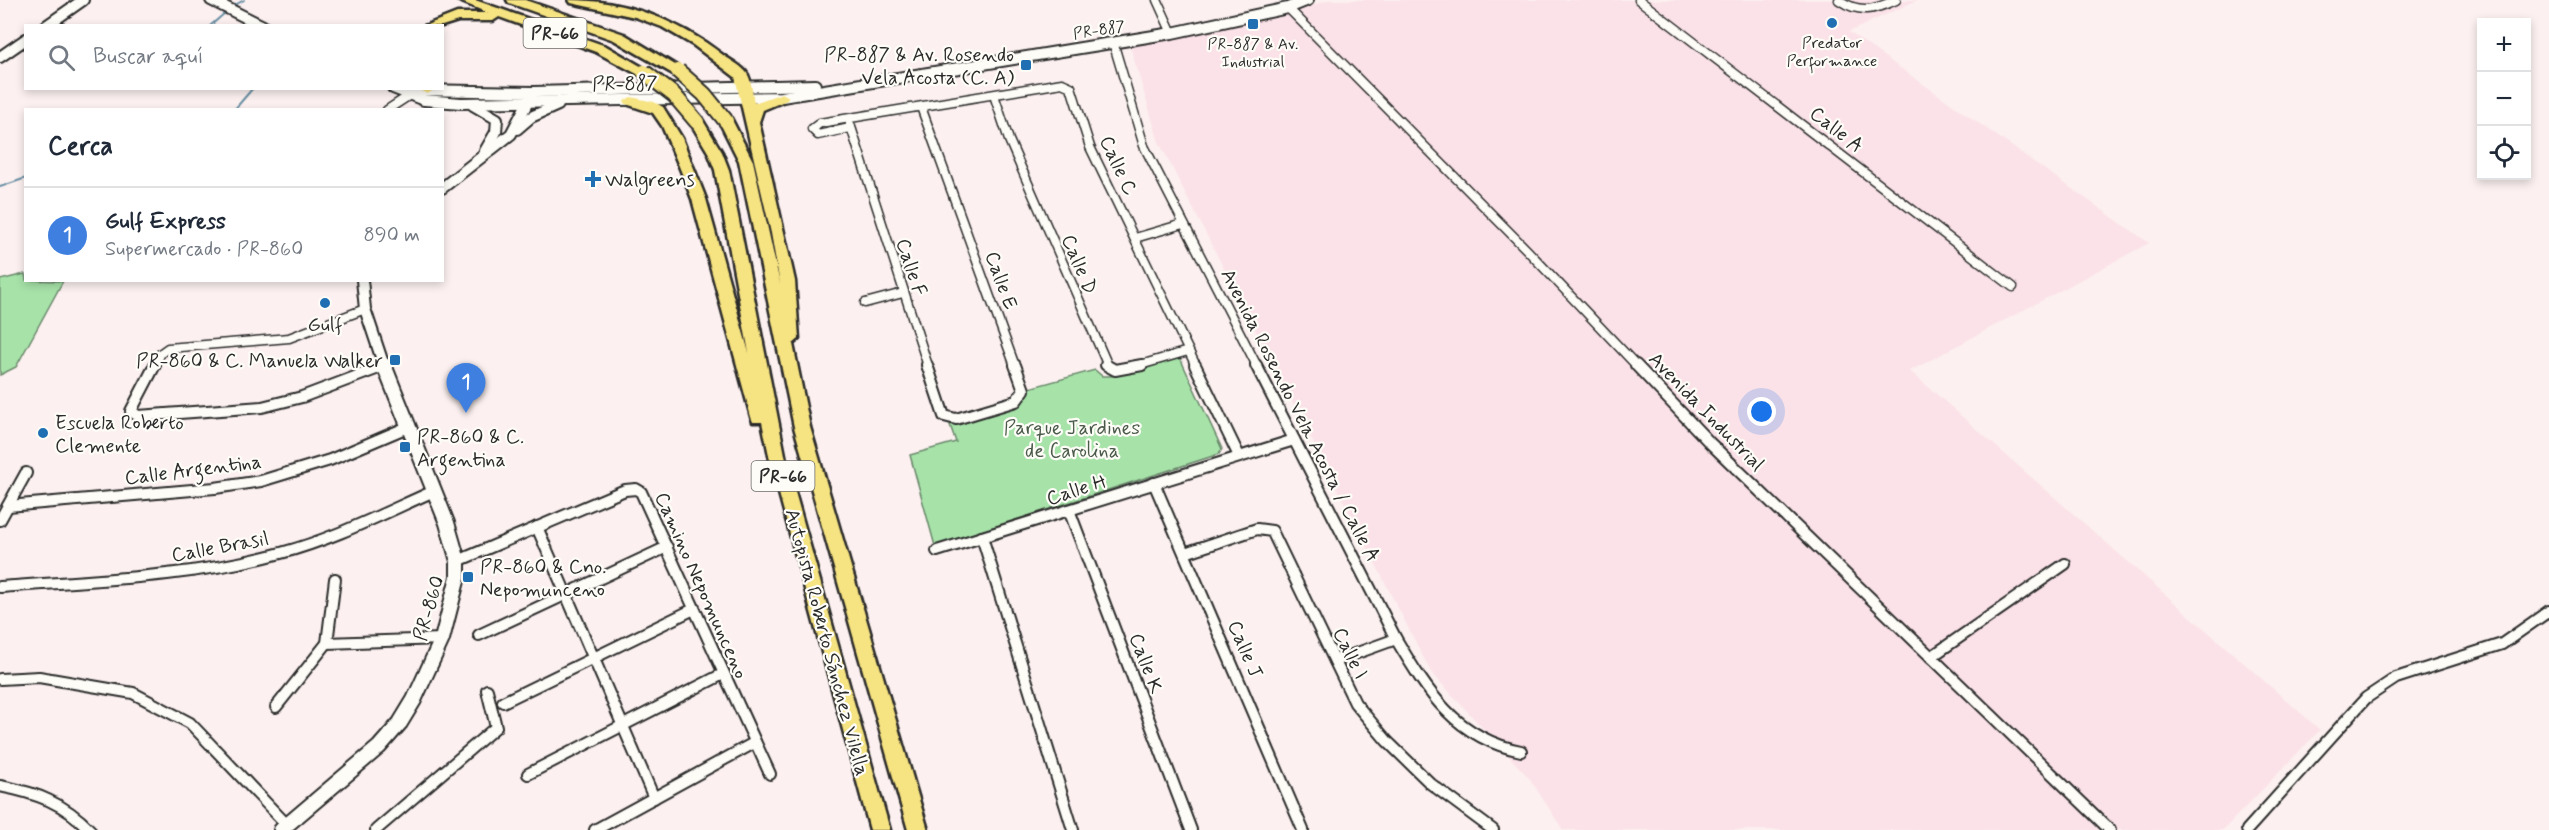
<!DOCTYPE html>
<html lang="es">
<meta charset="utf-8">
<style>
:root{--surface:#fff;--page:#f6f6f7;--text:#1f2937;--muted:#747a83;--line:#e0e1e3;--accent:#db2777}
body{margin:0;font-family:Mynerve,sans-serif;background:var(--page);color:var(--text)}
.controls{position:absolute;right:18px;top:18px;display:grid;overflow:hidden;border-radius:0px;box-shadow:0 3px 9px #0003}
.controls button{width:54px;height:54px;display:grid;place-items:center;padding:0;border:0;border-bottom:2px solid var(--line);background:var(--surface);color:var(--text);font:30px sans-serif}
.you{position:absolute;left:1762px;top:412px;width:21px;height:21px;margin:-15px;border:4px solid #fff;border-radius:50%;background:#1a73e8;box-shadow:0 0 0 9px #1a73e833}
.badge{display:grid;place-items:center;width:39px;height:39px;border-radius:50%;background:var(--accent);color:#fff;font-size:20px;font-weight:700}
.pin{position:absolute;translate:-50% -50px;filter:drop-shadow(0 2px 3px #0008)}
.pin::after{content:'';position:absolute;top:32px;width:21px;height:18px;background:inherit;clip-path:polygon(0 0,100% 0,50% 100%)}
.list{margin:0;padding:0;list-style:none}
h2{display:flex;justify-content:space-between;align-items:center;height:78px;margin:0;padding:0 24px;font-size:26px}
h2 small{font-size:20px;font-weight:400;color:var(--muted)}
.list li{display:grid;grid-template-columns:39px 1fr auto;gap:18px;align-items:center;box-sizing:border-box;height:96px;padding:0 24px;border-top:2px solid var(--line)}
.list b{display:block;font-size:22px;white-space:nowrap}
.list p{margin:0;font-size:20px;white-space:nowrap;color:var(--muted)}
.list em{font-size:20px;font-style:normal;color:var(--muted)}
.icon{flex:none;width:33px;height:33px;fill:none;stroke:currentColor;stroke-width:2;stroke-linecap:round;stroke-linejoin:round}
.map{position:relative;flex:none;width:2549px;height:830px;overflow:hidden}
.search{position:absolute;background:var(--surface);box-shadow:0 3px 9px #0003;left:24px;top:24px;width:420px;height:66px;display:flex;align-items:center;gap:15px;box-sizing:border-box;padding:0 21px;border-radius:0px;color:var(--muted);font-size:22px}
.panel{position:absolute;background:var(--surface);box-shadow:0 3px 9px #0003;left:24px;top:108px;width:420px;height:174px;border-radius:0px}
.map>svg:first-child{display:block}
.built{fill:#fbe2e8}
.green{fill:#a7e3a9;stroke:#69876a;stroke-width:1.5}
.lines{fill:none;stroke-linecap:round;stroke-linejoin:round}
.stream{stroke:#6a90a4;stroke-width:2}
.minor-far1-casing{stroke:#2b2b2b;stroke-width:11}
.minor-casing{stroke:#2b2b2b;stroke-width:14}
.tertiary-far1-casing{stroke:#2b2b2b;stroke-width:14}
.tertiary-casing{stroke:#2b2b2b;stroke-width:18}
.motorway-casing{stroke:#2b2b2b;stroke-width:5}
.minor-far1{stroke:#fdfcf7;stroke-width:8}
.minor{stroke:#fdfcf7;stroke-width:10}
.tertiary-far1{stroke:#fdfcf7;stroke-width:10}
.tertiary{stroke:#fdfcf7;stroke-width:14}
.motorway{fill:#f6e381;fill-rule:evenodd}
.motorway-bridge-casing{stroke:#2b2b2b;stroke-width:18;stroke-linecap:butt}
.motorway-bridge{stroke:#f6e381;stroke-width:14}
.poi-dot{fill:#1f6fb2;stroke:#fdfcf7;stroke-width:2}
.labels{text-anchor:middle;stroke-width:4.5;stroke-linejoin:round;paint-order:stroke}
.far-street-label{font-size:16px;fill:#2b2b2b;stroke:#fdfcf7}
.far-poi-label{font-size:16px;fill:#2b2b2b;stroke:#fdfcf7}
.shield{fill:#fdfcf7;stroke:#6a6a68;stroke-width:1.5}
.shield-label{font-size:18px;font-weight:bold;fill:#2b2b2b}
.poi-label{font-size:20px;fill:#2b2b2b;stroke:#fdfcf7;text-anchor:start}
.street-label{font-size:20px;fill:#2b2b2b;stroke:#fdfcf7}
.park-label{font-size:20px;fill:#4a594a;stroke:#fdfcf7}
</style>
<div class="map">
<svg width="2549" height="830" viewBox="0 0 2549 830">
<rect width="100%" height="100%" fill="#fcf0f0"/>
<filter id="ink" filterUnits="userSpaceOnUse"><feTurbulence type="fractalNoise" baseFrequency=".0167" numOctaves="2"/><feDisplacementMap in="SourceGraphic" scale="12" xChannelSelector="R" yChannelSelector="G"/><feConvolveMatrix kernelMatrix="1 2 1 2 8 2 1 2 1" color-interpolation-filters="sRGB"/></filter>
<g filter="url(#ink)">
<path class="built" d="M 1328,0 L 1917,0 L 1849,32 L 2149,243 L 1910,371 L 2320,730 L 2223,830 L 1563,830 L 1530,779 L 1431,672 L 1159,142 L 1130,46 L 1306,8 Z"/>
<g class="green">
<path d="M 25,274 L 26,280 L 63,281 L 16,367 L 0,375 L 0,280 Z"/>
<path d="M 1180,358 L 1222,449 L 1219,454 L 935,546 L 910,455 L 956,442 L 950,425 C 968,419 1024,407 1029,388 L 1095,370 L 1102,376 L 1111,376 Z"/>
</g>
<g class="lines">
<g class="stream">
<path d="M 235,5 L 244,0"/>
<path d="M 210,26 L 225,13"/>
<path d="M 234,110 L 253,88"/>
<path d="M 0,187 L 26,178"/>
</g>
<g class="minor-far1-casing">
<g id="minor-far1">
<path d="M 1157,0 L 1172,33"/>
<path d="M 1639,0 L 2013,287"/>
<path d="M 1839,0 C 1860,14 1874,10 1896,0"/>
<path d="M 1288,8 L 1527,250 L 1637,366"/>
<path d="M 1113,42 L 1144,146 L 1257,366"/>
<path d="M 994,95 L 1009,140 L 1108,366"/>
<path d="M 921,107 L 1015,366"/>
<path d="M 387,110 L 410,95"/>
<path d="M 850,124 L 928,366"/>
<path d="M 850,128 L 818,135 L 812,129 L 820,123 L 1062,83 L 1071,87 L 1090,147 L 1196,366"/>
<path d="M 1135,238 L 1183,224"/>
<path d="M 865,303 L 903,293"/>
<path d="M 154,366 L 161,353 L 168,348 L 289,338 L 365,309"/>
<path d="M 1137,366 L 1188,351"/>
</g>
</g>
<g class="minor-casing">
<g id="minor">
<path d="M 155,365 L 131,411 L 138,416 L 262,407 L 302,397 L 384,366"/>
<path d="M 927,365 L 944,416 L 956,419 L 1016,401 L 1024,390 L 1015,365"/>
<path d="M 1106,365 L 1115,370 L 1142,365"/>
<path d="M 1195,365 L 1239,456"/>
<path d="M 1256,365 L 1396,639 C 1428,693 1456,738 1521,751"/>
<path d="M 1636,365 L 1710,443 L 2110,830"/>
<path d="M 1154,483 L 1303,830"/>
<path d="M 8,506 L 215,488 L 261,481 L 330,460 L 410,426"/>
<path d="M 1069,510 L 1191,830"/>
<path d="M 0,520 L 26,473"/>
<path d="M 537,527 L 654,798"/>
<path d="M 982,537 L 1073,830"/>
<path d="M 937,551 L 1294,440"/>
<path d="M 1185,553 L 1257,529 L 1272,531 L 1355,703 L 1387,741 L 1431,784 L 1493,830"/>
<path d="M 458,561 L 625,490 L 636,489 L 641,492 L 770,774"/>
<path d="M 0,587 C 94,580 190,578 281,553 C 334,539 384,513 434,491"/>
<path d="M 479,635 L 667,547"/>
<path d="M 327,643 L 442,639"/>
<path d="M 1931,657 L 2065,564"/>
<path d="M 1335,661 L 1396,639"/>
<path d="M 0,679 L 39,677 L 133,693 L 190,723 L 287,825"/>
<path d="M 503,702 L 694,609"/>
<path d="M 276,707 L 327,643 L 335,579"/>
<path d="M 528,774 L 723,674"/>
<path d="M 0,786 C 37,793 64,803 90,830"/>
<path d="M 376,830 L 496,727 L 487,690"/>
<path d="M 595,830 L 754,743"/>
<path d="M 2247,830 L 2366,698 L 2396,678 L 2502,644 L 2549,611"/>
</g>
</g>
<g class="tertiary-far1-casing">
<g id="tertiary-far1">
<path d="M 211,0 L 263,26"/>
<path d="M 46,26 L 83,0"/>
<path d="M 0,57 L 26,39"/>
<path d="M 393,88 L 424,100 L 461,103 L 782,97 L 1172,33 L 1288,8 L 1308,0"/>
<path d="M 418,90 L 534,92 L 815,85"/>
<path d="M 473,105 L 497,119 L 496,132 L 485,151"/>
<path d="M 517,129 L 531,117 L 558,105"/>
<path d="M 442,188 L 511,134 L 530,98"/>
<path d="M 362,280 L 365,309 L 384,366"/>
</g>
</g>
<g class="tertiary-casing">
<path id="tertiary" d="M 281,830 L 379,747 L 400,723 L 414,700 L 442,639 L 458,577 L 458,561 L 447,523 L 384,365"/>
</g>
<g class="motorway-casing">
<g id="motorway">
<path d="M 457,0 L 475,0 L 606,46 L 651,72 L 644,76 L 639,75 L 596,52 L 499,17 L 493,21 L 458,21 L 442,26 L 424,26 L 457,13 L 488,13 Z"/>
<path d="M 507,0 L 525,0 L 624,34 L 685,71 L 683,74 L 673,74 L 614,40 L 509,3 Z"/>
<path d="M 569,0 C 626,0 678,20 723,55 C 730,60 740,65 746,72 C 752,79 752,94 754,103 L 782,93 L 789,97 L 787,100 L 763,110 L 759,122 L 795,281 L 799,339 L 793,344 L 810,427 L 928,830 L 908,830 L 794,427 L 739,161 L 719,121 L 721,118 L 731,118 L 753,161 L 780,284 L 771,233 L 735,77 L 693,45 L 662,27 L 635,17 L 571,3 Z"/>
<path d="M 416,88 L 433,88 L 434,90 L 427,94 Z"/>
<path d="M 631,97 L 654,102 L 663,107 L 682,138 L 706,199 L 749,353 L 715,170 L 708,152 L 690,122 L 692,119 L 702,119 L 722,152 L 729,170 L 786,460 L 890,830 L 870,830 L 770,460 L 762,422 L 753,422 L 751,417 L 692,199 L 679,166 L 662,126 L 653,113 L 626,104 L 624,101 Z"/>
</g>
</g>
<use href="#minor-far1" class="minor-far1"/>
<use href="#minor" class="minor"/>
<use href="#tertiary-far1" class="tertiary-far1"/>
<use href="#tertiary" class="tertiary"/>
<use href="#motorway" class="motorway"/>
<g class="motorway-bridge-casing">
<g id="motorway-bridge">
<path d="M 678,71 L 704,94 L 726,121"/>
<path d="M 644,72 L 674,95 L 697,122"/>
</g>
</g>
<use href="#motorway-bridge" class="motorway-bridge"/>
</g>
</g>
<g class="poi-dot">
<circle cx="1832" cy="23" r="6"/>
<rect x="1247" y="18" width="12" height="12" rx="3"/>
<rect x="1020" y="59" width="12" height="12" rx="3"/>
<path d="M590 170h6v6h6v6h-6v6h-6v-6h-6v-6h6z"/>
<circle cx="325" cy="303" r="6"/>
<rect x="389" y="354" width="12" height="12" rx="3"/>
<circle cx="43" cy="433" r="6"/>
<rect x="399" y="441" width="12" height="12" rx="3"/>
<rect x="462" y="571" width="12" height="12" rx="3"/>
</g>
<g class="labels">
<g class="far-street-label">
<text transform="translate(1099 29) rotate(-9)" y="6">PR-887</text>
</g>
<g class="far-poi-label">
<text x="1832" y="48">Predator<tspan x="1832" dy="18">Performance</tspan></text>
<text x="1253" y="49">PR-887 &amp; Av.<tspan x="1253" dy="18">Industrial</tspan></text>
</g>
<g class="shield">
<rect x="523.5" y="18" width="63" height="30" rx="4.5"/>
<rect x="751.5" y="461" width="63" height="30" rx="4.5"/>
</g>
<g class="shield-label">
<text x="555" y="39">PR-66</text>
<text x="783" y="482">PR-66</text>
</g>
<g class="poi-label">
<text x="1014" y="61" text-anchor="end">PR-887 &amp; Av. Rosendo<tspan x="1014" dy="23">Vela Acosta (C. A)</tspan></text>
<text x="605" y="186">Walgreens</text>
<text x="325" y="331" text-anchor="middle">Gulf</text>
<text x="383" y="367" text-anchor="end">PR-860 &amp; C. Manuela Walker</text>
<text x="55" y="429">Escuela Roberto<tspan x="55" dy="23">Clemente</tspan></text>
<text x="417" y="443">PR-860 &amp; C.<tspan x="417" dy="23">Argentina</tspan></text>
<text x="480" y="573">PR-860 &amp; Cno.<tspan x="480" dy="23">Nepomunceno</tspan></text>
</g>
<g class="street-label">
<text transform="translate(625 83) rotate(-1)" y="7">PR-887</text>
<text transform="translate(1837 129) rotate(38)" y="7">Calle A</text>
<text transform="translate(1119 165) rotate(65)" y="7">Calle C</text>
<text transform="translate(1080 264) rotate(67)" y="7">Calle D</text>
<text transform="translate(912 267) rotate(72)" y="7">Calle F</text>
<text transform="translate(1002 280) rotate(70)" y="7">Calle E</text>
<text transform="translate(1707 411) rotate(46)" y="7">Avenida Industrial</text>
<text transform="translate(1301 415) rotate(63)" y="7">Avenida Rosendo Vela Acosta / Calle A</text>
<text transform="translate(193 469) rotate(-7)" y="7">Calle Argentina</text>
<text transform="translate(1076 489) rotate(-18)" y="7">Calle H</text>
<text transform="translate(220 546) rotate(-10)" y="7">Calle Brasil</text>
<text transform="translate(702 585) rotate(66)" y="7">Camino Nepomunceno</text>
<text transform="translate(428 608) rotate(-74)" y="7">PR-860</text>
<text transform="translate(828 642) rotate(75)" y="7">Autopista Roberto Sánchez Vilella</text>
<text transform="translate(1246 649) rotate(67)" y="7">Calle J</text>
<text transform="translate(1351 653) rotate(64)" y="7">Calle I</text>
<text transform="translate(1147 663) rotate(69)" y="7">Calle K</text>
</g>
<g class="park-label">
<text x="1072" y="434">Parque Jardines<tspan x="1072" dy="23">de Carolina</tspan></text>
</g>
</g>
</svg>
<div class="controls">
<button>+</button>
<button>−</button>
<button><svg class="icon" aria-label="locate" viewBox="0 0 24 24"><circle cx="12" cy="12" r="6"/><path d="M12 2v4M12 18v4M2 12h4M18 12h4"/></svg></button>
</div>
<div class="you"></div>
<div class="pin badge" style="left:466px;top:413px;background:#3f7fe0">1</div>
<div class="search"><svg class="icon" aria-label="search" viewBox="0 0 24 24"><circle cx="10" cy="10" r="6"/><path d="M15 15l6 6"/></svg>Buscar aquí</div>
<section class="panel">
<h2>Cerca<small></small></h2>
<ul class="list">
<li><span class="badge" style="background:#3f7fe0">1</span><div><b>Gulf Express</b><p>Supermercado · PR-860</p></div><em>890 m</em></li>
</ul>
</section>
</div>
